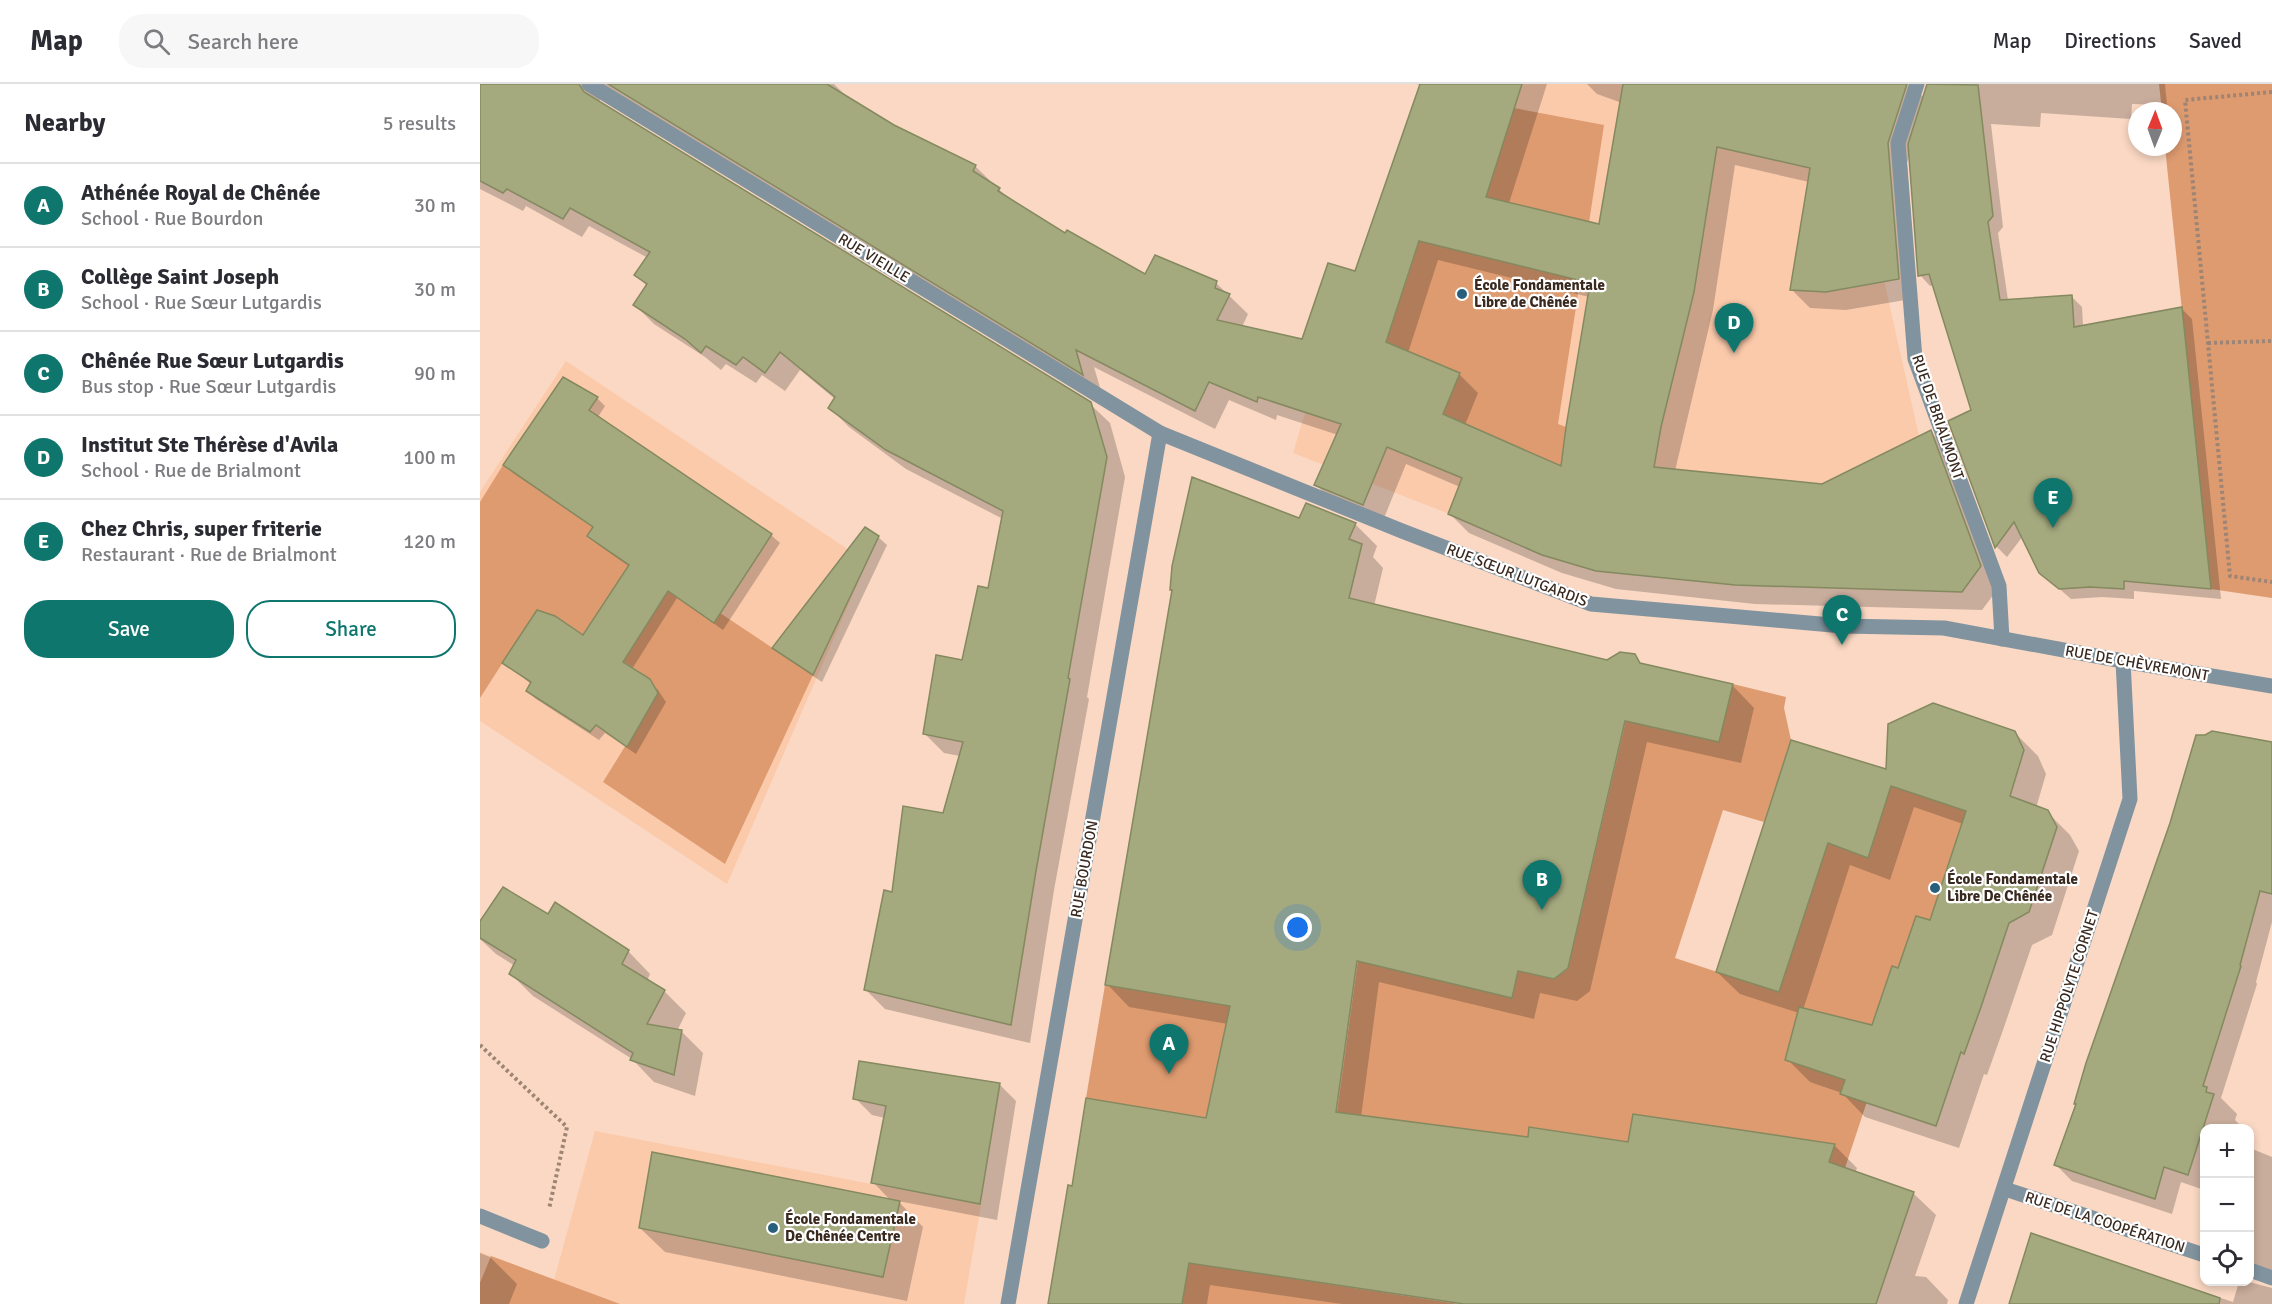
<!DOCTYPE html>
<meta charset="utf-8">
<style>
:root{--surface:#fff;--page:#f7f7f7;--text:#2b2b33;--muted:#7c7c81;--line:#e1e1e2;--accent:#0f766e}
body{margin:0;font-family:Signika,sans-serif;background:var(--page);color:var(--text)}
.controls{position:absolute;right:18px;bottom:18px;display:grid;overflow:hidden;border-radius:12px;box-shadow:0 3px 9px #0003}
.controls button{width:54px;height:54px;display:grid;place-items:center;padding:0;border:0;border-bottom:2px solid var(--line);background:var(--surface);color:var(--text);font:30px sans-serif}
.compass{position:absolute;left:1648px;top:18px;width:54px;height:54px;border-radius:50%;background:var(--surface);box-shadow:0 3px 9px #0003;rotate:1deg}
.you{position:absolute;left:818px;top:844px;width:21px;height:21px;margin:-15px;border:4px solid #fff;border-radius:50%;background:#1a73e8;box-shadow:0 0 0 9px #1a73e833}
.badge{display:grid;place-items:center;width:39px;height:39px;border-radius:50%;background:var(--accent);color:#fff;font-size:20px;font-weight:700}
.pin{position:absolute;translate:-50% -50px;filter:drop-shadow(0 2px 3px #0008)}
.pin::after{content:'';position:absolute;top:32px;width:21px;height:18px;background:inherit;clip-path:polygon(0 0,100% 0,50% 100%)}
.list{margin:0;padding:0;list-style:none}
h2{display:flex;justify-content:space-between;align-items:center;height:78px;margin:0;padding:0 24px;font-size:26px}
h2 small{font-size:20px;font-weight:400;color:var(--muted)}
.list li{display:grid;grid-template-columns:39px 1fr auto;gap:18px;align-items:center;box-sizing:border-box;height:84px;padding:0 24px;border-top:2px solid var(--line)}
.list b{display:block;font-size:22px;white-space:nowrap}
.list p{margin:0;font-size:20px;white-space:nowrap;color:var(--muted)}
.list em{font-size:20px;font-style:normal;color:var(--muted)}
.actions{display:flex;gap:12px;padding:18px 24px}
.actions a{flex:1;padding:14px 0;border:2px solid var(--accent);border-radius:24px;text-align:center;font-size:21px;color:var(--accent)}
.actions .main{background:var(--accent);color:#fff}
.icon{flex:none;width:33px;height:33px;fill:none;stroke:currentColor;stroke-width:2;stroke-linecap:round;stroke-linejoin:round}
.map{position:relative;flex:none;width:1792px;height:1220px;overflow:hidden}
header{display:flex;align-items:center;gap:36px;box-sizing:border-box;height:84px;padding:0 30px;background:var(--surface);border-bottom:2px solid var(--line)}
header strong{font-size:28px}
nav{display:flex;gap:33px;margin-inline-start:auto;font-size:21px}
.search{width:420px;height:54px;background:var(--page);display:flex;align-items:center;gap:15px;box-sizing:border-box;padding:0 21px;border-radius:24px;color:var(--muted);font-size:22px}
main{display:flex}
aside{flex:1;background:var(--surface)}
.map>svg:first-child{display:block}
.built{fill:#fbcaab}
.green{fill:#de9b70}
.shadow{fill:#0003;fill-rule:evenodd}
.building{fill:#a4a97e;stroke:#84895f;stroke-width:1.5;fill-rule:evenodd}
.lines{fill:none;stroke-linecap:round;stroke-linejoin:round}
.path{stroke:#9d8474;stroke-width:4;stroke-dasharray:3 3;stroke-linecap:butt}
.minor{stroke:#80939e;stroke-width:15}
.poi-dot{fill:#295f7a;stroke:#fff;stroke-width:2}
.labels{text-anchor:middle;stroke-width:4.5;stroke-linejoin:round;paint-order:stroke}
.street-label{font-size:15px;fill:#39291f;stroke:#fff}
.poi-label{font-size:15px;font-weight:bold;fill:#39291f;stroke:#fff;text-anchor:start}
</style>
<header>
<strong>Map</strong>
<div class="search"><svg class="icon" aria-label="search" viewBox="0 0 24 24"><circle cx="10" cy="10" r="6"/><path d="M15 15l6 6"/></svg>Search here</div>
<nav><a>Map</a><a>Directions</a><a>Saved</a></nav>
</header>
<main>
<aside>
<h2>Nearby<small>5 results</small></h2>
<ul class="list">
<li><span class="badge">A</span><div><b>Athénée Royal de Chênée</b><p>School · Rue Bourdon</p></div><em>30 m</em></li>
<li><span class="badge">B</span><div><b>Collège Saint Joseph</b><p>School · Rue Sœur Lutgardis</p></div><em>30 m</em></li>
<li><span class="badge">C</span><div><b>Chênée Rue Sœur Lutgardis</b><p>Bus stop · Rue Sœur Lutgardis</p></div><em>90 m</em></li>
<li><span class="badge">D</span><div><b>Institut Ste Thérèse d'Avila</b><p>School · Rue de Brialmont</p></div><em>100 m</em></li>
<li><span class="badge">E</span><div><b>Chez Chris, super friterie</b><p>Restaurant · Rue de Brialmont</p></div><em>120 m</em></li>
</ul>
<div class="actions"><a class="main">Save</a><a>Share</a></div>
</aside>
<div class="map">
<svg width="1792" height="1220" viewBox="0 0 1792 1220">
<rect width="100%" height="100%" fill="#fad8c3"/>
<g class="built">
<path d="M 940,0 L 1360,0 L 1439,352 L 1496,490 L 1482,508 L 1255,501 L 1116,487 L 813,369 L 825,329 Z"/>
<path d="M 86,277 L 387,478 L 247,800 L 0,637 L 0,408 Z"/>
<path d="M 115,1047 L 501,1121 L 484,1220 L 0,1220 L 0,1168 L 74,1196 Z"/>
</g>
<g class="green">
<path d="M 1679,0 L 1792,0 L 1792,514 L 1731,505 L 1685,63 L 1693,63 L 1693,27 L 1682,27 Z"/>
<path d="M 1034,24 L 1124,41 L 1078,340 L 1086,343 L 1081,382 L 963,330 L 857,238 L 925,202 L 948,129 Z"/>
<path d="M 23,381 L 113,443 L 107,452 L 149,481 L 103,551 L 75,532 L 63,528 L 52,533 L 0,614 L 0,418 Z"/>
<path d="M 188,507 L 234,539 L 240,529 L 333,591 L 245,780 L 123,698 L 175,614 C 176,594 158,587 143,577 Z"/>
<path d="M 1253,600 L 1306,613 L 1304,624 L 1311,656 L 1284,738 L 1243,726 L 1195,874 L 1298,908 L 1348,759 L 1388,774 L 1416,686 L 1509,716 L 1452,837 L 1436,832 L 1418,884 L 1412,882 L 1406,960 L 1363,1090 L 1049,1043 L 1048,1053 L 857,1028 L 880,862 L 847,843 L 1074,895 L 1088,885 L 1150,619 L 1166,642 L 1230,656 L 1241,649 Z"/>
<path d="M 710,856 L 788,870 L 744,1061 L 606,1014 L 625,901 L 701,914 Z"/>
<path d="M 11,1172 L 140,1220 L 0,1220 L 0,1199 Z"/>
<path d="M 709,1179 L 978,1220 L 702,1220 Z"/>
</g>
<g class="shadow">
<path d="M 0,0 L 354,0 L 366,12 L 413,42 L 495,82 L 533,119 L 586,151 L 665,193 L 736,199 L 768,230 L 762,243 L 823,257 L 876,189 L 941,1 L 936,0 L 1067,0 L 1029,119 L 1121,142 L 1142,19 L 1117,10 L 1107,0 L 1431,0 L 1444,14 L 1448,0 L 1685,0 L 1687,21 L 1652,20 L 1651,35 L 1561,29 L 1560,43 L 1511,40 L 1523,143 L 1518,149 L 1528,216 L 1591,212 L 1602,223 L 1603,242 L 1702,225 L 1712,235 L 1741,515 L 1654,507 L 1654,515 L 1622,513 L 1591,515 L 1560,488 L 1543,452 L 1527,473 L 1517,463 L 1470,338 L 1493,327 L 1454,201 L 1450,202 L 1440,191 L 1430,69 L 1427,79 L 1437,214 L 1366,226 L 1330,224 L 1311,205 L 1329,98 L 1255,81 L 1233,226 L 1195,387 L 1342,401 L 1451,348 L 1469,367 L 1520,502 L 1502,526 L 1275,520 L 1136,505 L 1082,489 L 989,449 L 970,430 L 980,403 L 926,380 L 902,439 L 855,419 L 836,401 L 858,351 L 797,331 L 796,336 L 749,316 L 735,345 L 614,283 L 621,307 L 124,10 L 118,19 L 610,320 L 630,339 L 645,393 L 607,613 L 609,615 L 574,806 L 550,959 L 405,925 L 386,906 L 414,810 L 464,731 L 480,672 L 464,669 L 445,650 L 483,577 L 510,505 L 523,435 L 426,385 L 369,343 L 350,324 L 355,315 L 320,286 L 305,307 L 282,291 L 276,299 L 246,280 L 241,286 L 225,273 L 174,240 L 155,221 L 167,202 L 156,191 L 168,174 L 109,142 L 102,153 L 46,122 L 43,127 L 0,105 ZM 958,176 L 1109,213 L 1083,385 L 985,341 L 998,309 L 979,290 L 928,269 Z"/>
<path d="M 117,314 L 125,322 L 118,333 L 291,451 L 300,459 L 243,546 L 197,514 L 152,585 L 169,597 L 178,606 L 186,618 L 156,670 L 125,649 L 119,656 L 56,615 L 47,607 L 51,600 L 24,578 L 103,553 L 150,483 L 117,460 L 109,452 L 114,444 L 33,389 L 25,381 Z"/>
<path d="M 820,436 L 875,440 L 897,462 L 893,473 L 903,484 L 894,522 L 1127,577 L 1154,572 L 1163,581 L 1252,601 L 1274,624 L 1261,679 L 1167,658 L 1110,907 L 1097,917 L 1060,909 L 1054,935 L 899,898 L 881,1033 L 1049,1055 L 1149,1060 L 1354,1061 L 1377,1084 L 1375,1089 L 1433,1109 L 1456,1131 L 1435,1192 L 1446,1193 L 1468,1216 L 1467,1220 L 862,1220 L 730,1201 L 727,1220 L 570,1220 L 593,1103 L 727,1036 L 748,940 L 649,923 L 627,900 L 693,507 L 691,505 Z"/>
<path d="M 398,453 L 407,461 L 342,598 L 303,572 L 294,564 Z"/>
<path d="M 1534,648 L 1558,672 L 1566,690 L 1556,724 L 1567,728 L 1590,751 L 1599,767 L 1572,851 L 1552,861 L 1523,946 L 1507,991 L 1504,990 L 1479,1064 L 1385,1033 L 1362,1009 L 1330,998 L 1307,975 L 1319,929 L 1260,910 L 1237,888 L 1407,687 ZM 1434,723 L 1483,740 L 1451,838 L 1419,886 L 1393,943 L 1323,926 L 1370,781 L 1410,796 Z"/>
<path d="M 1792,659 L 1792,838 L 1776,898 L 1777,900 L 1741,1014 L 1757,1030 L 1755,1036 L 1761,1042 L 1760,1044 L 1724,1044 L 1724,1106 L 1701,1098 L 1692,1130 L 1592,1097 L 1576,1081 Z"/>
<path d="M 69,832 L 148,867 L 170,890 L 167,897 L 184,907 L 206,929 L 197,947 L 201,947 L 223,969 L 215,1012 L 174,998 L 152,975 L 53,912 L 31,890 L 35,882 L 16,870 L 0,855 L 0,839 Z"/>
<path d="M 519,1000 L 536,1017 L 517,1136 L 418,1117 L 443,1143 L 427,1217 L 185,1168 L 160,1144 L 411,1117 L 393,1098 L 405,1034 L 392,1031 L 375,1014 Z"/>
<path d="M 1770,1064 L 1792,1073 L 1792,1193 L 1770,1182 L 1770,1166 L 1773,1154 L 1770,1150 Z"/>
<path d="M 1552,1151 L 1753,1218 L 1759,1198 L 1769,1198 L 1792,1204 L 1792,1220 L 1530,1220 Z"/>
<path d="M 0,1169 L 10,1173 L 37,1200 L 29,1220 L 0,1220 Z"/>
</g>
<g class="building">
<path d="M 0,0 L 99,0 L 104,8 L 611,318 L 627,373 L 588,594 L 590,595 L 556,787 L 531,941 L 384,906 L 404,806 L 412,808 L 423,722 L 463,729 L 483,658 L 443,650 L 456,571 L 482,576 L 498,502 L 508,504 L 523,427 L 406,366 L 348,324 L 355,313 L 300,268 L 285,289 L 263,273 L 256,281 L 226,262 L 221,269 L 205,255 L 153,221 L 167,200 L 154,191 L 170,168 L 90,124 L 83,135 L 27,105 L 23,109 L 0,97 Z"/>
<path d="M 128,0 L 347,0 L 414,41 L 496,81 L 493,87 L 520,104 L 518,107 L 585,149 L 587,146 L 665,190 L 675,171 L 737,197 L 735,204 L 750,210 L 737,236 L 822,255 L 848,179 L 875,187 L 940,0 L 1042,0 L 1006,113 L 1119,140 L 1143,0 L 1427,0 L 1408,59 L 1419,195 L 1346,208 L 1310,206 L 1330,84 L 1237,63 L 1214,208 L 1181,343 L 1174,383 L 1342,400 L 1451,346 L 1501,482 L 1482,508 L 1255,501 L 1116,487 L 1062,471 L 968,430 L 982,394 L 907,363 L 883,421 L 834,401 L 861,340 L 778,313 L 777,318 L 729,298 L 715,327 L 596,266 L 603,291 ZM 939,157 L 1110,199 L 1086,343 L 1081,382 L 963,330 L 980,289 L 906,258 Z"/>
<path d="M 1447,0 L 1498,1 L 1513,132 L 1508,138 L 1520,216 L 1592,211 L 1594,243 L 1702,223 L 1731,505 L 1644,497 L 1644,505 L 1610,503 L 1579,505 L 1559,489 L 1534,438 L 1515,464 L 1468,337 L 1491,326 L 1449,190 L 1438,192 L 1428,60 Z"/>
<path d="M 83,293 L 118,313 L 109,326 L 292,450 L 234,539 L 188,507 L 143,578 L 170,595 L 178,609 L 147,663 L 116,641 L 110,648 L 46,607 L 51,598 L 22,579 L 57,526 L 75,532 L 103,551 L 149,481 L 107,452 L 113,443 L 23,381 Z"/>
<path d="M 712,393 L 819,434 L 826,419 L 876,439 L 869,455 L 882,460 L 869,514 L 1127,576 L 1140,568 L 1155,570 L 1160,579 L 1253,600 L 1239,658 L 1145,637 L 1088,884 L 1074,895 L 1038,887 L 1032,914 L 877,877 L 856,1028 L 1048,1053 L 1049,1043 L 1148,1058 L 1153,1030 L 1355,1060 L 1349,1078 L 1434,1108 L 1396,1220 L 984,1220 L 709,1179 L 702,1220 L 568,1220 L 588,1101 L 592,1102 L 606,1014 L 726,1034 L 750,922 L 625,901 L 692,506 L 690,506 L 692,482 Z"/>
<path d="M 385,443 L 399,452 L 333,591 L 292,564 Z"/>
<path d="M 1453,619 L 1535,647 L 1544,666 L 1530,712 L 1568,726 L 1577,743 L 1549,828 L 1529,839 L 1501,923 L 1484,970 L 1481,968 L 1456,1042 L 1360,1010 L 1365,996 L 1305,976 L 1319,923 L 1392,941 L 1412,882 L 1418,884 L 1436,832 L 1450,836 L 1486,727 L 1411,702 L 1388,774 L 1348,759 L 1299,908 L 1236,888 L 1311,656 L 1406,685 L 1408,640 Z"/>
<path d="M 1732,647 L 1792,658 L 1792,810 L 1780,807 L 1760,881 L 1761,882 L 1723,1002 L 1727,1003 L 1726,1008 L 1734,1010 L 1708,1091 L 1684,1083 L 1675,1115 L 1574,1081 L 1596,1020 L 1594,1020 L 1606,979 L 1690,739 L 1716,651 L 1725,651 Z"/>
<path d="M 23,803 L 68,830 L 75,818 L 149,866 L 142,880 L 185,906 L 167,940 L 202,946 L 194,991 L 150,976 L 153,969 L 29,890 L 36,876 L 0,854 L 0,837 Z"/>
<path d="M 379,977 L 520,999 L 500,1120 L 391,1099 L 406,1022 L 373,1015 Z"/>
<path d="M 172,1068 L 420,1117 L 403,1193 L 159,1144 Z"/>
<path d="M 1551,1149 L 1740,1214 L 1739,1220 L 1529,1220 Z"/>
</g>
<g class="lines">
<g class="path">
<path d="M 1792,8 L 1705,16 L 1750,492 L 1792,498"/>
<path d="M 1728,259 L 1792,257"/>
<path d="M 0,961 L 87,1043 L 69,1125"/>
</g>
<g class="minor">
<path d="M 109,0 L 680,349 L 922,447 L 1111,520 L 1363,542 L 1464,544 L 1643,577 L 1792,602"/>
<path d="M 1437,0 L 1418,59 L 1435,275 L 1519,502 L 1522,555"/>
<path d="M 1525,1105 L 1724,1171"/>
<path d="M 0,1132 L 62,1157"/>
<path d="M 1770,1186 L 1792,1194"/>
<path d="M 528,1220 L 680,349"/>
<path d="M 1486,1220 L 1650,715 L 1643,577"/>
</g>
</g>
<g class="poi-dot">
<circle cx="982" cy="210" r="6"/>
<circle cx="1455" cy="804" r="6"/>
<circle cx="293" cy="1144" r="6"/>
</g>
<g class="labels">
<g class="street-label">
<text transform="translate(394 174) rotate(31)" y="5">RUE VIEILLE</text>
<text transform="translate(1458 333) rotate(71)" y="5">RUE DE BRIALMONT</text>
<text transform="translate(1037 491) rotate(21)" y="5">RUE SŒUR LUTGARDIS</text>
<text transform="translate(1657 579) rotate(10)" y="5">RUE DE CHÈVREMONT</text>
<text transform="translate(604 785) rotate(-80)" y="5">RUE BOURDON</text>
<text transform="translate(1589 902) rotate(-72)" y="5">RUE HIPPOLYTE CORNET</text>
<text transform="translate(1625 1138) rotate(18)" y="5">RUE DE LA COOPÉRATION</text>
</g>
<g class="poi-label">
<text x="994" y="206">École Fondamentale<tspan x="994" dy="17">Libre de Chênée</tspan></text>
<text x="1467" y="800">École Fondamentale<tspan x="1467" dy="17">Libre De Chênée</tspan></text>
<text x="305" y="1140">École Fondamentale<tspan x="305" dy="17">De Chênée Centre</tspan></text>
</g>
</g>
</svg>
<div class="controls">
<button>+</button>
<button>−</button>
<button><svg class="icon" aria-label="locate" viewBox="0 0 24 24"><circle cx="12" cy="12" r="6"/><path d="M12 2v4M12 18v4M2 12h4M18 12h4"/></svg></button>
</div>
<svg class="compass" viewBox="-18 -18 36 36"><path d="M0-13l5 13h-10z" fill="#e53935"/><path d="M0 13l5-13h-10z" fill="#7c7c81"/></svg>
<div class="you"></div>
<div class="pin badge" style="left:689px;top:990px">A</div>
<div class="pin badge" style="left:1062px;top:826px">B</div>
<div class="pin badge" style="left:1362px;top:561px">C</div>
<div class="pin badge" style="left:1254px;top:269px">D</div>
<div class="pin badge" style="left:1573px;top:444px">E</div>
</div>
</main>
